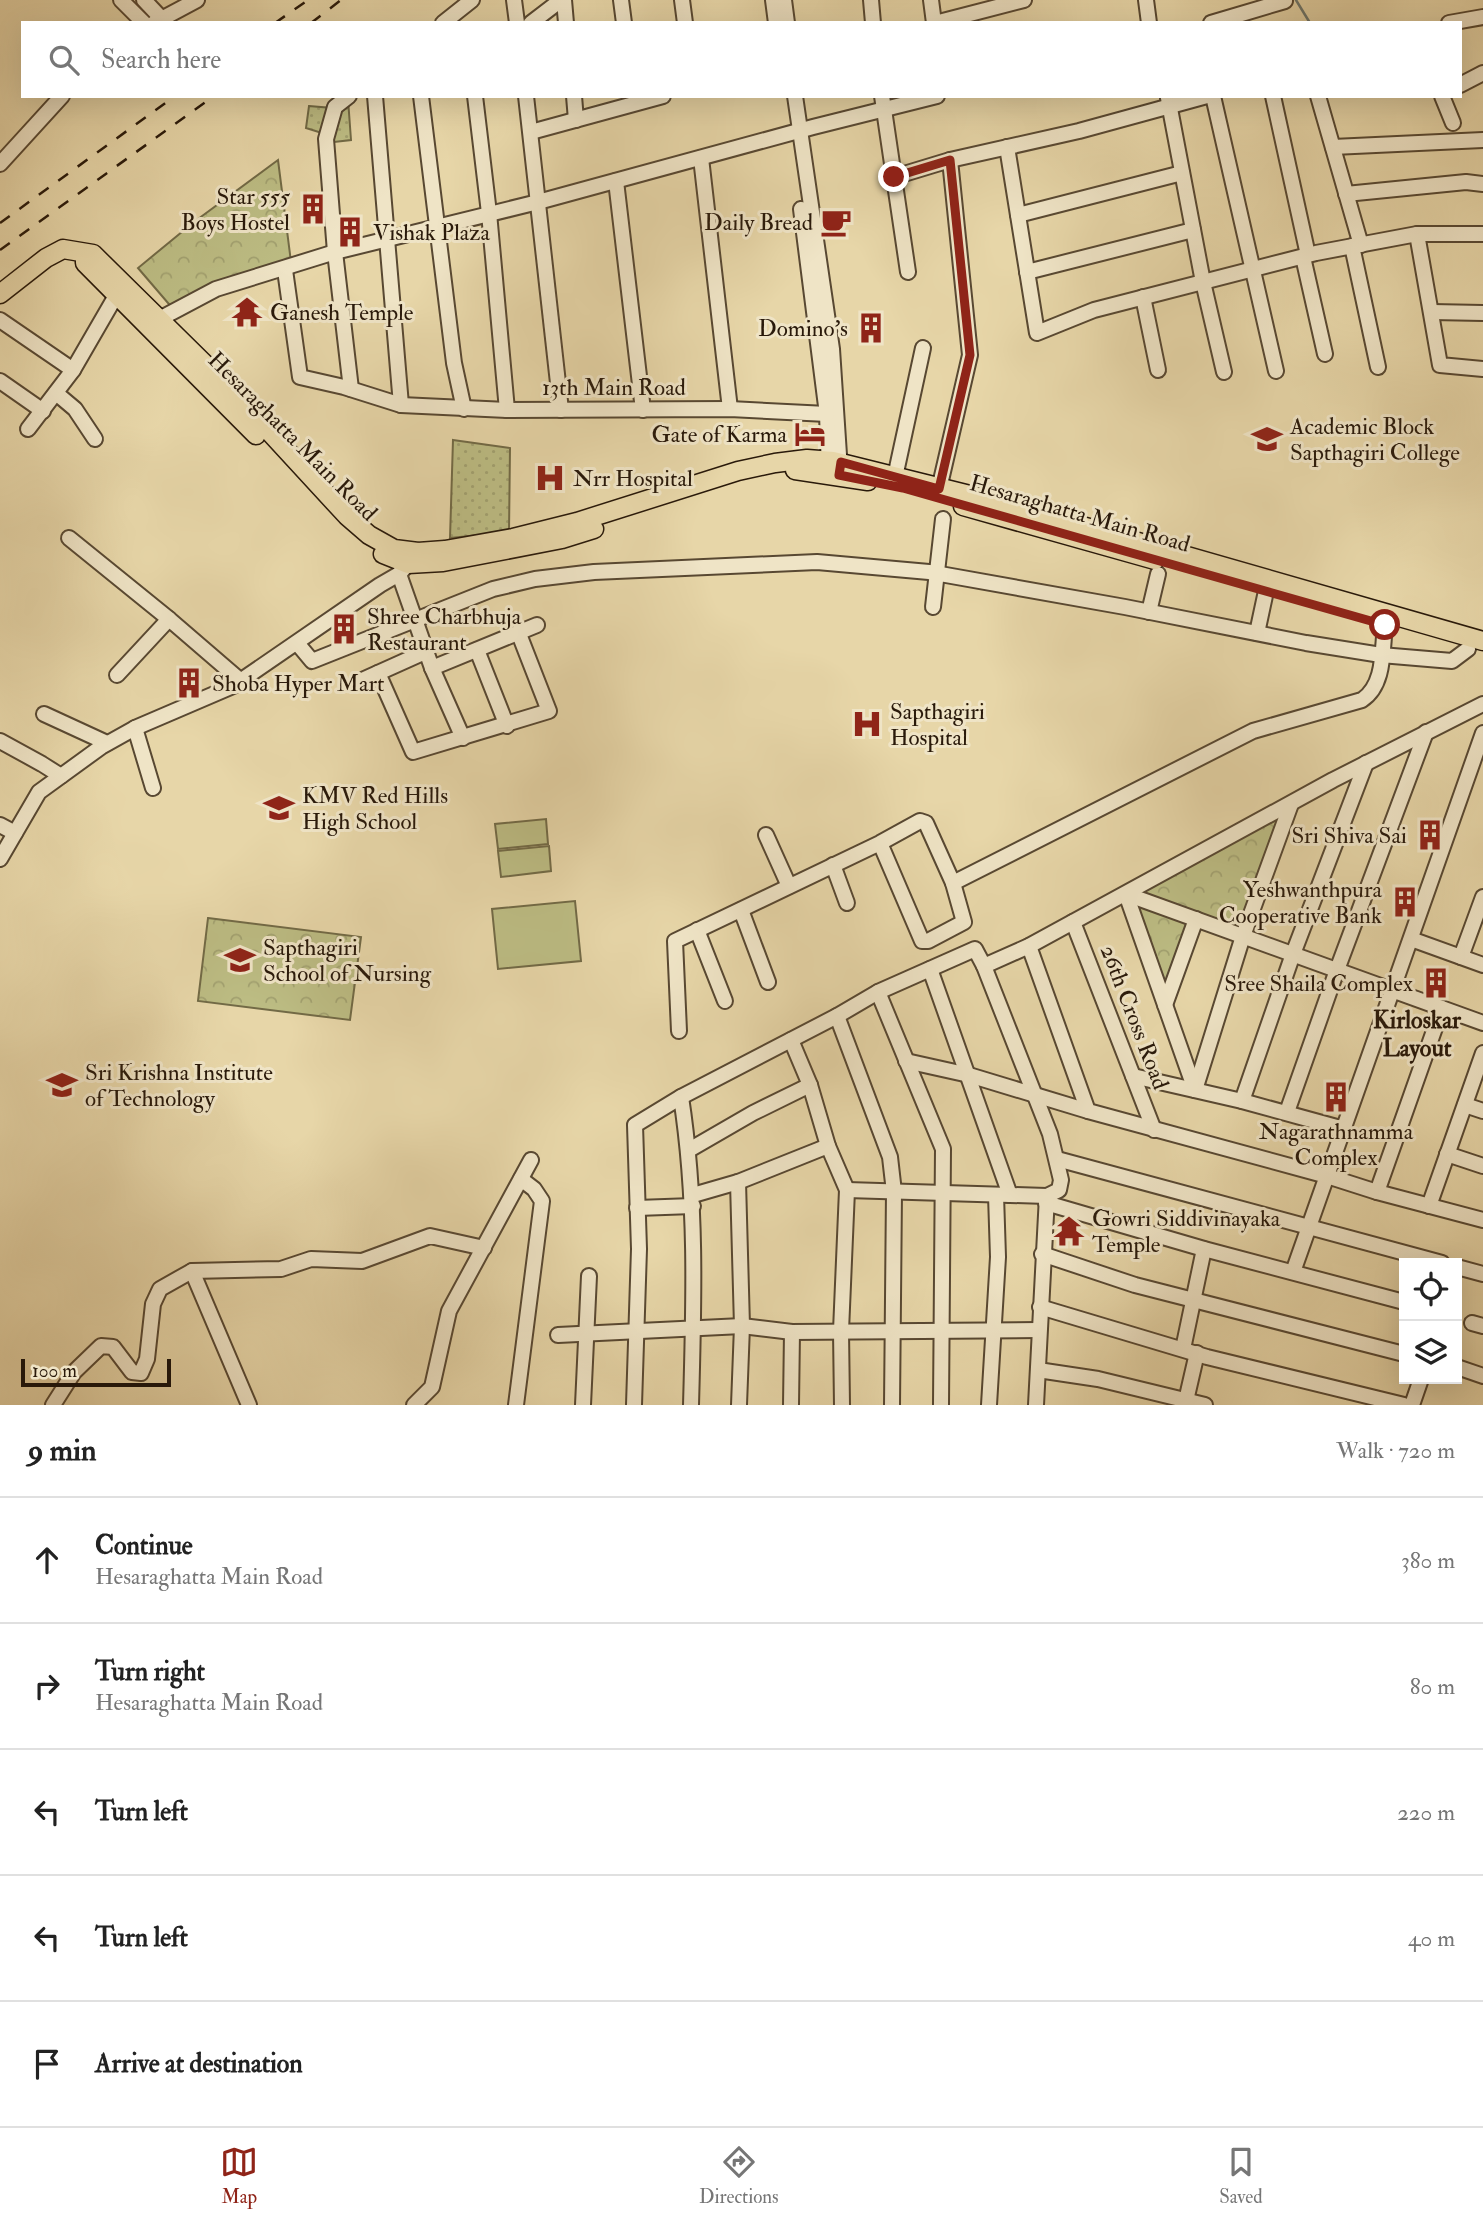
<!DOCTYPE html>
<meta charset="utf-8">
<style>
:root{--surface:#fff;--page:#f2f2f2;--text:#222;--muted:#767676;--line:#e0e0e0;--accent:#8f2418}
body{margin:0;font-family:"IM FELL Double Pica",serif;background:var(--page);color:var(--text)}
.controls{position:absolute;right:21px;bottom:21px;display:grid;overflow:hidden;border-radius:0px;box-shadow:0 7px 28px #0002}
.controls button{width:63px;height:63px;display:grid;place-items:center;padding:0;border:0;border-bottom:2px solid var(--line);background:var(--surface);color:var(--text);font:35px sans-serif}
.scale{position:absolute;left:21px;bottom:18px;width:150px;box-sizing:border-box;padding-left:7px;border:4px solid #29190a;border-top:0;font-size:19px;line-height:24px;white-space:nowrap;color:#29190a;-webkit-text-stroke:5px #efe4c6;paint-order:stroke}
.stop{position:absolute;width:21px;height:21px;margin:-16px;border:5px solid #8f2418;border-radius:50%;background:#fff}
.stop.end{background:#8f2418;border-color:#fff;box-shadow:0 2px 7px #0008}
.list{margin:0;padding:0;list-style:none}
h2{display:flex;justify-content:space-between;align-items:center;height:91px;margin:0;padding:0 28px;font-size:30px}
h2 small{font-size:23px;font-weight:400;color:var(--muted)}
.list li{display:grid;grid-template-columns:46px 1fr auto;gap:21px;align-items:center;box-sizing:border-box;height:126px;padding:0 28px;border-top:2px solid var(--line)}
.list b{display:block;font-size:26px;white-space:nowrap}
.list p{margin:0;font-size:23px;white-space:nowrap;color:var(--muted)}
.list em{font-size:23px;font-style:normal;color:var(--muted)}
.icon{flex:none;width:38px;height:38px;fill:none;stroke:currentColor;stroke-width:2;stroke-linecap:round;stroke-linejoin:round}
.map{position:relative;flex:none;width:1483px;height:1405px;overflow:hidden}
.search{position:absolute;background:var(--surface);box-shadow:0 7px 28px #0002;left:21px;right:21px;top:21px;height:77px;display:flex;align-items:center;gap:18px;box-sizing:border-box;padding:0 24px;border-radius:0px;color:var(--muted);font-size:26px}
.sheet{height:721px;background:var(--surface)}
nav{display:flex;justify-content:space-around;align-items:center;box-sizing:border-box;height:98px;border-top:2px solid var(--line);background:var(--surface);font-size:19px;color:var(--muted)}
nav a{display:grid;justify-items:center;gap:4px}
nav .on{color:var(--accent)}
.map>svg:first-child{display:block}
.grass{fill:url(#grass-dots);stroke:#726a46;stroke-width:2}
.forest{fill:url(#forest-crowns);stroke:#726a46;stroke-width:2}
.pitch{fill:#bcbc83;stroke:#726a46;stroke-width:2}
.lines{fill:none;stroke-linecap:round;stroke-linejoin:round}
.stream{stroke:#6d786f;stroke-width:2.5}
.minor-casing{stroke:#584832;stroke-width:18}
.major-casing{stroke:#29190a;stroke-width:21}
.minor{stroke:#efe4c6;stroke-width:14}
.major{stroke:#e7d6a8;stroke-width:18}
.rail{stroke:#29190a;stroke-width:2.5;stroke-dasharray:12 12;stroke-linecap:butt}
.route{stroke:#8f2418;stroke-width:9}
.labels{text-anchor:middle;stroke-width:6;stroke-linejoin:round;paint-order:stroke}
.poi-label{font-size:23px;fill:#29190a;stroke:#efe4c6;text-anchor:start}
.street-label{font-size:23px;fill:#29190a;stroke:#efe4c6}
.neighbourhood-label{font-size:24px;font-weight:bold;fill:#29190a;stroke:#efe4c6}
</style>
<div class="map">
<svg width="1483" height="1405" viewBox="0 0 1483 1405">
<defs>
<pattern id="grass-dots" width="8" height="8" patternUnits="userSpaceOnUse" patternTransform="scale(1.75)"><rect width="8" height="8" fill="#bcbc83"/><path d="M2 2h.1M6 6h.1" fill="none" stroke="#a2a170" stroke-width="1.8" stroke-linecap="round"/></pattern>
<pattern id="forest-crowns" width="20" height="18" patternUnits="userSpaceOnUse" patternTransform="scale(1.75)"><rect width="20" height="18" fill="#bcbc83"/><path d="M2 6a3 3 0 1 1 6 0M12 15a3 3 0 1 1 6 0" fill="none" stroke="#a2a170"/></pattern>
</defs>
<rect width="100%" height="100%" fill="#e7d6a8"/>
<filter id="stains"><feTurbulence type="fractalNoise" baseFrequency=".00286" numOctaves="4"/><feColorMatrix values="0 0 0 0 .2 0 0 0 0 .09 0 0 0 0 .02 0 0 0 .5 -.17"/></filter>
<radialGradient id="worn" r=".72"><stop offset=".6" stop-color="#630" stop-opacity="0"/><stop offset="1" stop-color="#630" stop-opacity=".3"/></radialGradient>
<g class="grass">
<path d="M 348,99 L 351,140 L 334,142 L 328,139 L 336,108 Z"/>
<path d="M 309,106 L 332,108 L 325,134 L 306,128 Z"/>
<path d="M 453,440 L 510,448 L 509,532 L 450,538 Z"/>
</g>
<g class="forest">
<path d="M 278,160 L 291,262 L 174,310 L 138,268 L 194,222 Z"/>
<path d="M 1283,815 L 1239,931 L 1138,892 Z"/>
<path d="M 1134,903 L 1189,923 L 1165,994 Z"/>
<path d="M 208,918 L 361,937 L 350,1020 L 198,1001 Z"/>
</g>
<g class="pitch">
<path d="M 546,819 L 548,844 L 498,849 L 495,824 Z"/>
<path d="M 549,846 L 551,871 L 501,877 L 498,851 Z"/>
<path d="M 575,901 L 581,961 L 498,969 L 492,909 Z"/>
</g>
<g class="lines">
<path class="stream" d="M 1296,0 L 1310,23"/>
<g class="minor-casing">
<g id="minor">
<path d="M 121,0 L 144,23"/>
<path d="M 144,0 L 161,18"/>
<path d="M 514,0 L 517,23"/>
<path d="M 564,0 L 566,23"/>
<path d="M 621,0 L 624,23"/>
<path d="M 682,0 L 685,23"/>
<path d="M 773,0 L 776,23"/>
<path d="M 784,0 L 787,23"/>
<path d="M 871,0 L 873,23"/>
<path d="M 931,0 L 934,23"/>
<path d="M 1146,0 L 1149,23"/>
<path d="M 154,23 L 197,0"/>
<path d="M 443,23 L 472,0"/>
<path d="M 531,23 L 561,0"/>
<path d="M 935,23 L 1024,0"/>
<path d="M 1211,23 L 1285,1"/>
<path d="M 1449,23 L 1483,17"/>
<path d="M 1460,85 L 1483,73"/>
<path d="M 349,96 L 335,107 L 326,139 L 335,252 L 351,389"/>
<path d="M 375,96 L 401,405"/>
<path d="M 421,96 L 454,363 L 464,409"/>
<path d="M 475,96 L 489,213 L 507,410"/>
<path d="M 526,96 L 561,410"/>
<path d="M 574,96 L 576,120"/>
<path d="M 795,96 L 832,349 L 840,470"/>
<path d="M 882,96 L 908,272"/>
<path d="M 1213,96 L 1276,371"/>
<path d="M 1273,96 L 1308,255"/>
<path d="M 1318,96 L 1361,245"/>
<path d="M 1442,96 L 1453,123"/>
<path d="M 1168,98 L 1203,282 L 1224,372"/>
<path d="M 531,132 L 663,96"/>
<path d="M 1007,147 L 1037,333 L 1094,310 L 1316,253 L 1417,234 L 1483,234"/>
<path d="M 1333,147 L 1483,140"/>
<path d="M 701,158 L 730,409"/>
<path d="M 0,164 L 62,96"/>
<path d="M 894,177 L 950,160 L 1079,131 L 1207,96"/>
<path d="M 616,181 L 643,410"/>
<path d="M 1346,194 L 1466,182 L 1483,184"/>
<path d="M 801,209 L 827,414 L 829,470"/>
<path d="M 1018,215 L 1182,173"/>
<path d="M 1417,234 L 1440,365 L 1483,369"/>
<path d="M 1352,246 L 1378,367"/>
<path d="M 1303,257 L 1325,354"/>
<path d="M 285,270 L 300,377 L 344,387 L 401,405 L 507,410 L 730,409 L 827,414"/>
<path d="M 1027,272 L 1193,230"/>
<path d="M 1143,297 L 1158,370"/>
<path d="M 1432,312 L 1483,313"/>
<path d="M 0,320 L 73,370"/>
<path d="M 150,324 L 216,289 L 335,252 L 538,202 L 813,127 L 937,96"/>
<path d="M 0,381 L 43,411"/>
<path d="M 56,393 L 75,409 L 95,439"/>
<path d="M 28,429 L 73,370 L 121,287"/>
<path d="M 895,477 L 923,348"/>
<path d="M 939,489 L 970,355 L 950,160"/>
<path d="M 69,538 L 169,619 L 241,681"/>
<path d="M 399,574 L 432,668 L 463,738"/>
<path d="M 933,607 L 943,519"/>
<path d="M 1149,612 L 1158,574"/>
<path d="M 1257,633 L 1266,591"/>
<path d="M 297,643 L 312,661 L 493,589 L 535,579 L 594,572 L 817,562 L 929,572 L 1125,607 L 1306,643 L 1381,655 L 1452,661 L 1468,649"/>
<path d="M 477,650 L 507,726"/>
<path d="M 427,651 L 378,673 L 413,752 L 549,711 L 519,634"/>
<path d="M 432,668 L 537,625"/>
<path d="M 117,675 L 169,619"/>
<path d="M 358,682 L 378,673"/>
<path d="M 44,714 L 107,743"/>
<path d="M 135,728 L 153,788"/>
<path d="M 0,741 L 42,764 L 61,776"/>
<path d="M 0,825 L 15,833"/>
<path d="M 766,835 L 789,886"/>
<path d="M 0,859 L 39,792 L 101,747 L 135,728 L 233,686 L 380,585 L 399,574 L 415,556"/>
<path d="M 833,865 L 847,903"/>
<path d="M 953,883 L 1253,731 L 1362,700 C 1385,685 1382,650 1385,625"/>
<path d="M 1126,894 L 1483,1023"/>
<path d="M 1126,894 L 1195,1090"/>
<path d="M 741,910 L 768,982"/>
<path d="M 1073,922 L 1154,1130"/>
<path d="M 697,930 L 725,1001"/>
<path d="M 1411,939 L 1483,965"/>
<path d="M 1029,946 L 1088,1111 L 1327,1176 L 1377,1192 L 1483,1220"/>
<path d="M 1461,957 L 1483,897"/>
<path d="M 984,966 L 1029,946 L 1333,780 L 1483,704"/>
<path d="M 930,969 L 1010,1195"/>
<path d="M 878,992 L 943,1149 L 941,1405"/>
<path d="M 1165,1005 L 1196,919"/>
<path d="M 837,1016 L 890,1157 L 894,1192 L 892,1405"/>
<path d="M 679,1031 L 675,941 L 880,843 L 920,821 L 926,823 L 953,883 L 964,922 L 928,941 L 922,941 L 880,843"/>
<path d="M 791,1040 L 810,1085 L 828,1146 L 847,1190 L 841,1331 L 842,1405"/>
<path d="M 906,1061 L 969,1075 L 1088,1111"/>
<path d="M 1133,1076 L 1242,1101 L 1344,1129"/>
<path d="M 1195,1090 L 1243,936 L 1291,804"/>
<path d="M 681,1097 C 697,1200 694,1301 691,1405"/>
<path d="M 1242,1101 L 1293,954 L 1366,763"/>
<path d="M 1465,1105 L 1483,1111"/>
<path d="M 1287,1112 L 1337,970 L 1426,732"/>
<path d="M 689,1150 L 753,1113 L 810,1085"/>
<path d="M 1447,1154 L 1483,1166"/>
<path d="M 1057,1159 L 1442,1263"/>
<path d="M 738,1182 L 742,1326 L 739,1405"/>
<path d="M 847,1190 L 1047,1196"/>
<path d="M 1377,1192 L 1442,1008"/>
<path d="M 693,1195 L 738,1182 L 828,1146"/>
<path d="M 1046,1203 L 1204,1249 L 1404,1302"/>
<path d="M 1429,1206 L 1483,1053"/>
<path d="M 637,1208 L 693,1206"/>
<path d="M 1042,1254 L 1135,1285 L 1404,1354"/>
<path d="M 1457,1267 L 1483,1274"/>
<path d="M 192,1271 L 249,1405"/>
<path d="M 1293,1272 L 1483,733"/>
<path d="M 1040,1307 L 1207,1357 L 1404,1405"/>
<path d="M 1472,1323 L 1483,1326"/>
<path d="M 558,1335 L 742,1326 L 792,1332 L 1039,1330"/>
<path d="M 1183,1349 L 1204,1249"/>
<path d="M 1457,1367 L 1483,1376"/>
<path d="M 1038,1370 L 1098,1379 L 1205,1405"/>
<path d="M 53,1405 L 74,1372 L 101,1346 L 113,1347 L 132,1372 L 141,1373 L 147,1359 L 153,1304 L 160,1289 L 192,1271 L 281,1269 L 311,1259 L 362,1261 L 430,1236 L 484,1248"/>
<path d="M 414,1405 L 432,1387 L 449,1311 L 531,1160"/>
<path d="M 516,1405 L 542,1201 L 534,1189 L 521,1179"/>
<path d="M 583,1405 L 589,1276"/>
<path d="M 634,1405 L 639,1249 L 635,1125 L 681,1097 L 837,1016 L 878,992 L 975,949 L 984,966 L 1050,1134 L 1061,1180 L 1059,1190 L 1047,1196 L 1036,1405"/>
<path d="M 791,1405 L 792,1332"/>
<path d="M 989,1405 L 998,1257 L 996,1195"/>
<path d="M 1185,1405 L 1197,1353"/>
<path d="M 1412,1405 L 1421,1379"/>
</g>
</g>
<g class="major-casing">
<g id="major">
<path d="M 85,254 L 85,263 L 256,435"/>
<path d="M 0,294 L 46,258 L 63,249 L 93,254 L 230,389 L 347,516 L 369,535 L 394,549 L 418,552 L 445,550 L 513,538 L 577,522 L 738,471 L 775,463 L 807,459 L 833,461 L 1002,503 L 1483,641"/>
<path d="M 795,470 L 868,481"/>
<path d="M 963,506 L 1155,560"/>
<path d="M 383,554 L 408,564 L 443,562 L 562,539 L 594,529"/>
</g>
</g>
<use href="#minor" class="minor"/>
<use href="#major" class="major"/>
<g class="rail">
<path d="M 275,23 L 308,0"/>
<path d="M 311,23 L 341,0"/>
<path d="M 0,223 L 175,96"/>
<path d="M 0,250 L 214,96"/>
</g>
</g>
<g class="lines">
<path class="route" d="M 894,177 L 950,160 L 970,355 L 939,489 L 841,462 L 839,475 L 903,488 L 1385,625"/>
</g>
<defs>
<g id="building-bare" transform="scale(2.415)"><path d="M-4-6H4V6H1V3H-1V6H-4ZM-2.5-4.3h1.7v1.8h-1.7ZM.8-4.3h1.7v1.8H.8ZM-2.5-1h1.7V.8h-1.7ZM.8-1h1.7V.8H.8Z" fill="#8f2418" stroke="#efe4c6" stroke-width="2.5" paint-order="stroke"/></g>
<g id="cafe-bare" transform="scale(2.415)"><path d="M-5.5-4.5H6V0H3Q3 3.5 0 3.5H-2.5Q-5.5 3.5-5.5 0ZM3-3.2v2h1.7v-2ZM-6 4.5H4V6H-6Z" fill="#8f2418" stroke="#efe4c6" stroke-width="2.5" paint-order="stroke"/></g>
<g id="temple-bare" transform="scale(2.415)"><path d="M0-6L5-2H3V0L6.5 2.5H4V6H1.5V3h-3V6H-4V2.5H-6.5L-3 0V-2H-5Z" fill="#8f2418" stroke="#efe4c6" stroke-width="2.5" paint-order="stroke"/></g>
<g id="hotel-bare" transform="scale(2.415)"><path d="M-6-4.5h1.5V1H6V5H4.5V3h-9V5H-6ZM-4 0a1.8 1.8 0 1 1 3.6 0ZM.5 0V-2.5h3Q6-2.5 6 0Z" fill="#8f2418" stroke="#efe4c6" stroke-width="2.5" paint-order="stroke"/></g>
<g id="university-bare" transform="scale(2.415)"><path d="M0-5L7-2L0 1L-7-2ZM-4 1L0 2.5L4 1V4Q0 6-4 4Z" fill="#8f2418" stroke="#efe4c6" stroke-width="2.5" paint-order="stroke"/></g>
<g id="hospital-bare" transform="scale(2.415)"><path d="M-5-5h3v3.5h4V-5h3V5h-3V1.5h-4V5h-3Z" fill="#8f2418" stroke="#efe4c6" stroke-width="2.5" paint-order="stroke"/></g>
<g id="school-bare" transform="scale(2.415)"><path d="M0-5L7-2L0 1L-7-2ZM-4 1L0 2.5L4 1V4Q0 6-4 4Z" fill="#8f2418" stroke="#efe4c6" stroke-width="2.5" paint-order="stroke"/></g>
</defs>
<g fill-rule="evenodd">
<use href="#building-bare" x="313" y="209"/>
<use href="#cafe-bare" x="836" y="222"/>
<use href="#building-bare" x="350" y="232"/>
<use href="#temple-bare" x="247" y="312"/>
<use href="#building-bare" x="871" y="328"/>
<use href="#hotel-bare" x="810" y="434"/>
<use href="#university-bare" x="1267" y="439"/>
<use href="#hospital-bare" x="550" y="478"/>
<use href="#building-bare" x="344" y="629"/>
<use href="#building-bare" x="189" y="683"/>
<use href="#hospital-bare" x="867" y="724"/>
<use href="#school-bare" x="279" y="808"/>
<use href="#building-bare" x="1430" y="835"/>
<use href="#building-bare" x="1405" y="902"/>
<use href="#university-bare" x="240" y="960"/>
<use href="#building-bare" x="1436" y="983"/>
<use href="#university-bare" x="62" y="1085"/>
<use href="#building-bare" x="1336" y="1097"/>
<use href="#temple-bare" x="1069" y="1231"/>
</g>
<g class="labels">
<g class="poi-label">
<text x="290" y="204" text-anchor="end">Star 555<tspan x="290" dy="26">Boys Hostel</tspan></text>
<text x="813" y="230" text-anchor="end">Daily Bread</text>
<text x="373" y="240">Vishak Plaza</text>
<text x="270" y="320">Ganesh Temple</text>
<text x="848" y="336" text-anchor="end">Domino's</text>
<text x="1290" y="434">Academic Block<tspan x="1290" dy="26">Sapthagiri College</tspan></text>
<text x="787" y="442" text-anchor="end">Gate of Karma</text>
<text x="573" y="486">Nrr Hospital</text>
<text x="367" y="624">Shree Charbhuja<tspan x="367" dy="26">Restaurant</tspan></text>
<text x="212" y="691">Shoba Hyper Mart</text>
<text x="890" y="719">Sapthagiri<tspan x="890" dy="26">Hospital</tspan></text>
<text x="302" y="803">KMV Red Hills<tspan x="302" dy="26">High School</tspan></text>
<text x="1407" y="843" text-anchor="end">Sri Shiva Sai</text>
<text x="1382" y="897" text-anchor="end">Yeshwanthpura<tspan x="1382" dy="26">Cooperative Bank</tspan></text>
<text x="263" y="955">Sapthagiri<tspan x="263" dy="26">School of Nursing</tspan></text>
<text x="1413" y="991" text-anchor="end">Sree Shaila Complex</text>
<text x="85" y="1080">Sri Krishna Institute<tspan x="85" dy="26">of Technology</tspan></text>
<text x="1336" y="1139" text-anchor="middle">Nagarathnamma<tspan x="1336" dy="26">Complex</tspan></text>
<text x="1092" y="1226">Gowri Siddivinayaka<tspan x="1092" dy="26">Temple</tspan></text>
</g>
<g class="street-label">
<text x="614" y="395">13th Main Road</text>
<text transform="translate(293 436) rotate(45)" y="8">Hesaraghatta Main Road</text>
<text transform="translate(1080 513) rotate(16)" y="8">Hesaraghatta Main Road</text>
<text transform="translate(1135 1017) rotate(69)" y="8">26th Cross Road</text>
</g>
<g class="neighbourhood-label">
<text x="1417" y="1028">Kirloskar<tspan x="1417" dy="28">Layout</tspan></text>
</g>
</g>
<rect width="100%" height="100%" filter="url(#stains)"/>
<rect width="100%" height="100%" fill="url(#worn)"/>
</svg>
<div class="controls">
<button><svg class="icon" aria-label="locate" viewBox="0 0 24 24"><circle cx="12" cy="12" r="6"/><path d="M12 2v4M12 18v4M2 12h4M18 12h4"/></svg></button>
<button><svg class="icon" aria-label="layers" viewBox="0 0 24 24"><path d="M12 4l9 5-9 5-9-5zM3 14l9 5 9-5"/></svg></button>
</div>
<div class="scale">100 m</div>
<div class="stop" style="left:1385px;top:625px"></div>
<div class="stop end" style="left:894px;top:177px"></div>
<div class="search"><svg class="icon" aria-label="search" viewBox="0 0 24 24"><circle cx="10" cy="10" r="6"/><path d="M15 15l6 6"/></svg>Search here</div>
</div>
<section class="sheet">
<h2>9 min<small>Walk · 720 m</small></h2>
<ul class="list">
<li><svg class="icon" aria-label="ahead" viewBox="0 0 24 24"><path d="M12 20V5M6 11l6-6 6 6"/></svg><div><b>Continue</b><p>Hesaraghatta Main Road</p></div><em>380 m</em></li>
<li><svg class="icon" aria-label="right" viewBox="0 0 24 24"><path d="M7 20v-9h11M14 6l5 5-5 5"/></svg><div><b>Turn right</b><p>Hesaraghatta Main Road</p></div><em>80 m</em></li>
<li><svg class="icon" aria-label="left" viewBox="0 0 24 24"><path d="M17 20v-9H6M10 6l-5 5 5 5"/></svg><div><b>Turn left</b></div><em>220 m</em></li>
<li><svg class="icon" aria-label="left" viewBox="0 0 24 24"><path d="M17 20v-9H6M10 6l-5 5 5 5"/></svg><div><b>Turn left</b></div><em>40 m</em></li>
<li><svg class="icon" aria-label="arrive" viewBox="0 0 24 24"><path d="M6 21V4h12l-3 4 3 4H6"/></svg><div><b>Arrive at destination</b></div></li>
</ul>
</section>
<nav>
<a class="on"><svg class="icon" aria-label="map" viewBox="0 0 24 24"><path d="M3 6l6-2 6 2 6-2v14l-6 2-6-2-6 2zM9 4v14M15 6v14"/></svg>Map</a>
<a><svg class="icon" aria-label="directions" viewBox="0 0 24 24"><path d="M12 3l9 9-9 9-9-9zM9 14v-3h6M13 9l2 2-2 2"/></svg>Directions</a>
<a><svg class="icon" aria-label="saved" viewBox="0 0 24 24"><path d="M7 4h10v16l-5-4-5 4z"/></svg>Saved</a>
</nav>
